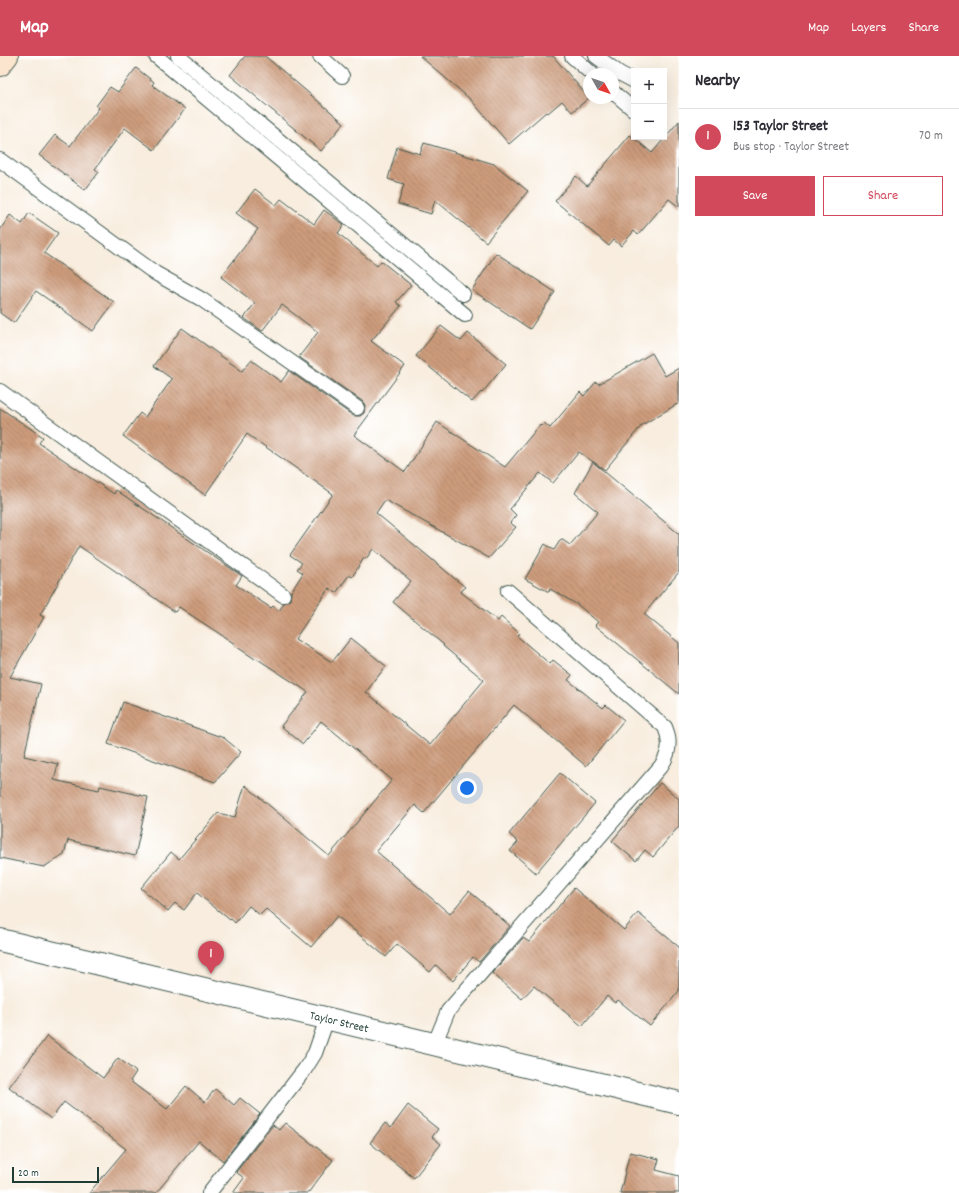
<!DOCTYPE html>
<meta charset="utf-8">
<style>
:root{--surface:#fff;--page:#f7f7f7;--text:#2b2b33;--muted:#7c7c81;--line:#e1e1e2;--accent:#d1495b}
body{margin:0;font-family:Dekko,sans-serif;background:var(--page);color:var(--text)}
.controls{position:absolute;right:12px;top:12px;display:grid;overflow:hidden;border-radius:0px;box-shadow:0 4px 16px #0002}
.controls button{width:36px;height:36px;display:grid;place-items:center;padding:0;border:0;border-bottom:1px solid var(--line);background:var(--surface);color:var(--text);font:20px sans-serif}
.compass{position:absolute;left:583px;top:12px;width:36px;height:36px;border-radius:50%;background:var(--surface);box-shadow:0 4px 16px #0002;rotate:130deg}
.scale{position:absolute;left:12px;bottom:10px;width:87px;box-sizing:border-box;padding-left:4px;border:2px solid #1f3d34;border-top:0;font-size:11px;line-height:14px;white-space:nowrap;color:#1f3d34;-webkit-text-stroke:3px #fff;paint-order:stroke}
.you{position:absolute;left:467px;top:732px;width:14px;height:14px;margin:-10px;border:3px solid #fff;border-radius:50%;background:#1a73e8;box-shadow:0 0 0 6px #1a73e833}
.badge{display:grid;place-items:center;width:26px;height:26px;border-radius:50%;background:var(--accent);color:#fff;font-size:13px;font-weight:700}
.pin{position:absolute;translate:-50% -33px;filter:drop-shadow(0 1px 2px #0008)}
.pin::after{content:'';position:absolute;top:21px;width:14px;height:12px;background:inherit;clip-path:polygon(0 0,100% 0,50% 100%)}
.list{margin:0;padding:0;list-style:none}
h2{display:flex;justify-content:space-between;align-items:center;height:52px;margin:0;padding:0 16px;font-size:17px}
h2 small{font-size:13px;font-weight:400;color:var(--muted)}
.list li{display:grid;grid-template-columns:26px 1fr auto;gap:12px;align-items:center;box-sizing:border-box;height:56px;padding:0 16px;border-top:1px solid var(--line)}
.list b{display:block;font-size:15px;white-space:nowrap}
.list p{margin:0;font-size:13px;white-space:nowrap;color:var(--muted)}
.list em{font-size:13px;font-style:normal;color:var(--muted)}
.actions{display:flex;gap:8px;padding:12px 16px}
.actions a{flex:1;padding:9px 0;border:1px solid var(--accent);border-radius:0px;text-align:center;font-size:14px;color:var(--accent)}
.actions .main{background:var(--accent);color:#fff}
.map{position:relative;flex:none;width:679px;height:1137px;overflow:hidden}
header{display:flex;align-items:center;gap:24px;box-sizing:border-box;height:56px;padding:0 20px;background:var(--accent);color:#fff}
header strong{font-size:19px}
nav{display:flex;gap:22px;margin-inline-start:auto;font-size:14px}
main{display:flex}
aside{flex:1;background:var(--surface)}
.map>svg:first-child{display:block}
.building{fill:url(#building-back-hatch);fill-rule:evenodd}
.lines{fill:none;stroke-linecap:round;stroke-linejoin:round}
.service-casing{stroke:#40574e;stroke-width:16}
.tertiary-casing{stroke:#40574e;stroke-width:24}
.secondary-casing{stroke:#40574e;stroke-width:24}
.service{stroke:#fff;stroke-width:14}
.tertiary{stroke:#fff;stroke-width:22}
.secondary{stroke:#fce5cf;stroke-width:22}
.labels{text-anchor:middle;stroke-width:3;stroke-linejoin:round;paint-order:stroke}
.street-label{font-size:12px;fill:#1f3d34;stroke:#fff}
</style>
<header>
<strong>Map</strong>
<nav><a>Map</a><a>Layers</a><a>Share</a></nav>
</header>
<main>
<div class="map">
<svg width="679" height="1137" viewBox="0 0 679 1137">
<defs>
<pattern id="building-back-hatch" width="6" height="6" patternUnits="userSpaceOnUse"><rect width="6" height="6" fill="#cd9b7b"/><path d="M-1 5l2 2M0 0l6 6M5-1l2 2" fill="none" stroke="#a68066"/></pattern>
</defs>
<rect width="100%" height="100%" fill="#fff"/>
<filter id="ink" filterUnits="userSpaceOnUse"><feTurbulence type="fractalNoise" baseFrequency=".025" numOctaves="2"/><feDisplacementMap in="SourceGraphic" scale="8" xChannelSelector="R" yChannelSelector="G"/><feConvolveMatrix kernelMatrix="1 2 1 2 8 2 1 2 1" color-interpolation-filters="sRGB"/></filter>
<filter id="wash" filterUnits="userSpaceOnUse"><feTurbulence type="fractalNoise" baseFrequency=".012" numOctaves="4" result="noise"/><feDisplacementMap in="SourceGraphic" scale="16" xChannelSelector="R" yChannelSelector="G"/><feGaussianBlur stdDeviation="0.9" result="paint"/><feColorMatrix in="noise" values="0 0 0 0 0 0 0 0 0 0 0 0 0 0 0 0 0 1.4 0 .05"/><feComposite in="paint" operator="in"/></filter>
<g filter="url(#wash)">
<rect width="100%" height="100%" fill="#f8edde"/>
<g id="blocks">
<g class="building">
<path d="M 245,0 L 265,0 L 344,67 L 321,95 L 230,19 Z"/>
<path d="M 420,0 L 553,0 L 589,42 L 572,56 L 562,45 L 548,57 L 546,56 L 509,88 L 471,44 Z"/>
<path d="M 136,12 L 154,26 L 152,29 L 185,53 L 154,94 L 125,72 L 95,113 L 99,116 L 85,134 L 39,99 L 55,79 L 70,90 L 99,52 L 96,50 L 110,31 L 118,36 Z"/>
<path d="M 679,65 L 679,151 L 669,143 L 638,179 L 634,175 L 621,190 L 614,184 L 609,190 L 555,145 L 576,120 L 587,130 L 630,79 L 652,97 Z"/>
<path d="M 424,87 L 494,108 L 528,135 L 486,186 L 435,144 L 431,158 L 398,148 L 404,128 L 388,123 L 397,91 L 420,98 Z"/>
<path d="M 255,133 L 276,149 L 281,143 L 314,168 L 324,154 L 344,169 L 338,177 L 377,210 L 381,205 L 411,229 L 396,246 L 401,250 L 371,285 L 405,310 L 354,379 L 405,416 L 437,366 L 505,411 L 540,369 L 541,370 L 544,367 L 550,372 L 580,336 L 584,340 L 596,326 L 599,328 L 652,297 L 665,320 L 679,312 L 679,347 L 642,369 L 605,414 L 579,396 L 553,427 L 540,417 L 510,453 L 516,459 L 510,467 L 516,471 L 489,502 L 385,444 L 376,457 L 465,531 L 461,536 L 498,565 L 501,561 L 519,577 L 517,580 L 550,608 L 553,604 L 572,619 L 568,624 L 603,652 L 606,649 L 624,664 L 586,710 L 514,649 L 424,757 L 415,749 L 376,795 L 450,858 L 469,835 L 510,870 L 479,906 L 473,901 L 453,925 L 436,909 L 430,916 L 397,888 L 386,901 L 337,860 L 311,891 L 266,853 L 260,859 L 249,850 L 235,867 L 231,863 L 230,864 L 197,837 L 184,854 L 175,847 L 168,855 L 141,832 L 171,796 L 179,803 L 218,757 L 235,761 L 245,729 L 329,800 L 392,724 L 321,665 L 303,688 L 281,670 L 308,636 L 256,602 L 255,603 L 234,589 L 235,588 L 179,551 L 175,556 L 79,490 L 40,559 L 44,561 L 10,621 L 41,628 L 24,700 L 58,708 L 54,724 L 99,734 L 100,730 L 148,741 L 135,800 L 68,784 L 64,798 L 44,811 L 0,802 L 0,352 L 43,381 L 39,387 L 114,438 L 116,434 L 242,520 L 236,529 L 271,552 L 273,550 L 279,555 L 284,547 L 290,544 L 291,536 L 303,517 L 297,513 L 302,507 L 290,499 L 333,438 L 247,378 L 205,439 L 123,380 L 140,357 L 145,361 L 172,323 L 154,310 L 182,272 L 242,315 L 251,304 L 281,326 L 289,315 L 352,359 L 356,360 L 360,360 L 364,357 L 365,349 L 362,345 L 299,301 L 318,276 L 282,249 L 262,275 L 244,262 L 255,247 L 221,221 L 258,173 L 236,157 ZM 373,493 L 411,525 L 393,546 L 444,589 L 443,590 L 484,624 L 430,689 L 366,636 L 386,610 L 351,582 L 332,606 L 295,583 L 329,532 L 336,537 L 349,519 L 352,521 L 364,502 L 366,503 Z"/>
<path d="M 29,157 L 58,177 L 44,197 L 114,246 L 93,275 L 36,235 L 14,267 L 0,257 L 0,174 L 10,159 L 22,168 Z"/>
<path d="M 496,197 L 555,236 L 530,273 L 472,234 Z"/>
<path d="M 441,270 L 461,285 L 468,277 L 506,308 L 482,337 L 481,336 L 472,346 L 416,300 Z"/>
<path d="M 593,406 L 679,478 L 679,516 L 644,558 L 679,587 L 679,638 L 595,569 L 598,566 L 578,549 L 550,533 L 549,536 L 525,523 L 545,488 L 554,494 L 561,483 L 570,489 L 598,456 L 575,437 Z"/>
<path d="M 123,646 L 224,682 L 241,696 L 215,726 L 108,688 Z"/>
<path d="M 560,717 L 595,747 L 536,817 L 510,795 L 518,786 L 509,778 Z"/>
<path d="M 660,727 L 679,743 L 679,770 L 653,801 L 645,794 L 636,805 L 612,785 Z"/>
<path d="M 574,832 L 624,874 L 638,857 L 679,891 L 679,935 L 650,970 L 618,944 L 615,947 L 607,940 L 582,970 L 534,930 L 522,943 L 492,917 L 523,882 L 529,886 Z"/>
<path d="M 47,980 L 103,1022 L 118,1002 L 136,1016 L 130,1025 L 167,1053 L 186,1030 L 205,1046 L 215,1033 L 234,1049 L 240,1042 L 260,1058 L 223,1105 L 199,1085 L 156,1137 L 89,1137 L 126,1093 L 64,1046 L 51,1063 L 9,1031 Z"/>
<path d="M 408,1049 L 438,1073 L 432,1081 L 441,1088 L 414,1122 L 370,1087 L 385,1067 L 391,1072 Z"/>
<path d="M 285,1067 L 333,1104 L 308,1137 L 233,1137 L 244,1122 L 236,1116 L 273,1069 L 279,1074 Z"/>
<path d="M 630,1096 L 659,1103 L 656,1114 L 679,1120 L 679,1137 L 620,1137 Z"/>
</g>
</g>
</g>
<g filter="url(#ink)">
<use href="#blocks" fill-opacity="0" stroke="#40574e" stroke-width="1"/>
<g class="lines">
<g class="service-casing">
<g id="service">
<path d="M 156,0 L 465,259"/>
<path d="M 178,0 L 463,238"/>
<path d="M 320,0 L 342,20"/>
<path d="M 572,0 L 592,18"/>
<path d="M 596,0 L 619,17 L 634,25"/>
<path d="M 613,36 L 634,54"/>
<path d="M 0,104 L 155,217 L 201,243 L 357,352"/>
<path d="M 0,335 L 283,539"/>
<path d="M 434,989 L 448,955 L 661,710 C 670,697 671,685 665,671 L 508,535"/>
<path d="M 209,1137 L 305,1013 L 315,997 L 327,963"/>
</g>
</g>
<g class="tertiary-casing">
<g id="tertiary">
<path id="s1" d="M 0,884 L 679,1047"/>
</g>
</g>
<g class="secondary-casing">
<path id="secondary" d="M 0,9 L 7,0"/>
</g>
<use href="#service" class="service"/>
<use href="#tertiary" class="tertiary"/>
<use href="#secondary" class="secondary"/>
</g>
</g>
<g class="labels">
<g class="street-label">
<text dy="4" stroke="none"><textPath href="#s1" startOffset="349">Taylor Street</textPath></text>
</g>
</g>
</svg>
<div class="controls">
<button>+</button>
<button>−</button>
</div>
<svg class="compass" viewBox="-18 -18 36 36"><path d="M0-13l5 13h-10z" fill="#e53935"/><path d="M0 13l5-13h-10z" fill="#7c7c81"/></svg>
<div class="scale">20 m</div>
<div class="you"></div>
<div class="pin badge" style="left:211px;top:918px">1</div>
</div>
<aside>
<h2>Nearby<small></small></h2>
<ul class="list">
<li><span class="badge">1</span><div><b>153 Taylor Street</b><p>Bus stop · Taylor Street</p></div><em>70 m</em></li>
</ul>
<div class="actions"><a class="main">Save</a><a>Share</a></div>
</aside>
</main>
